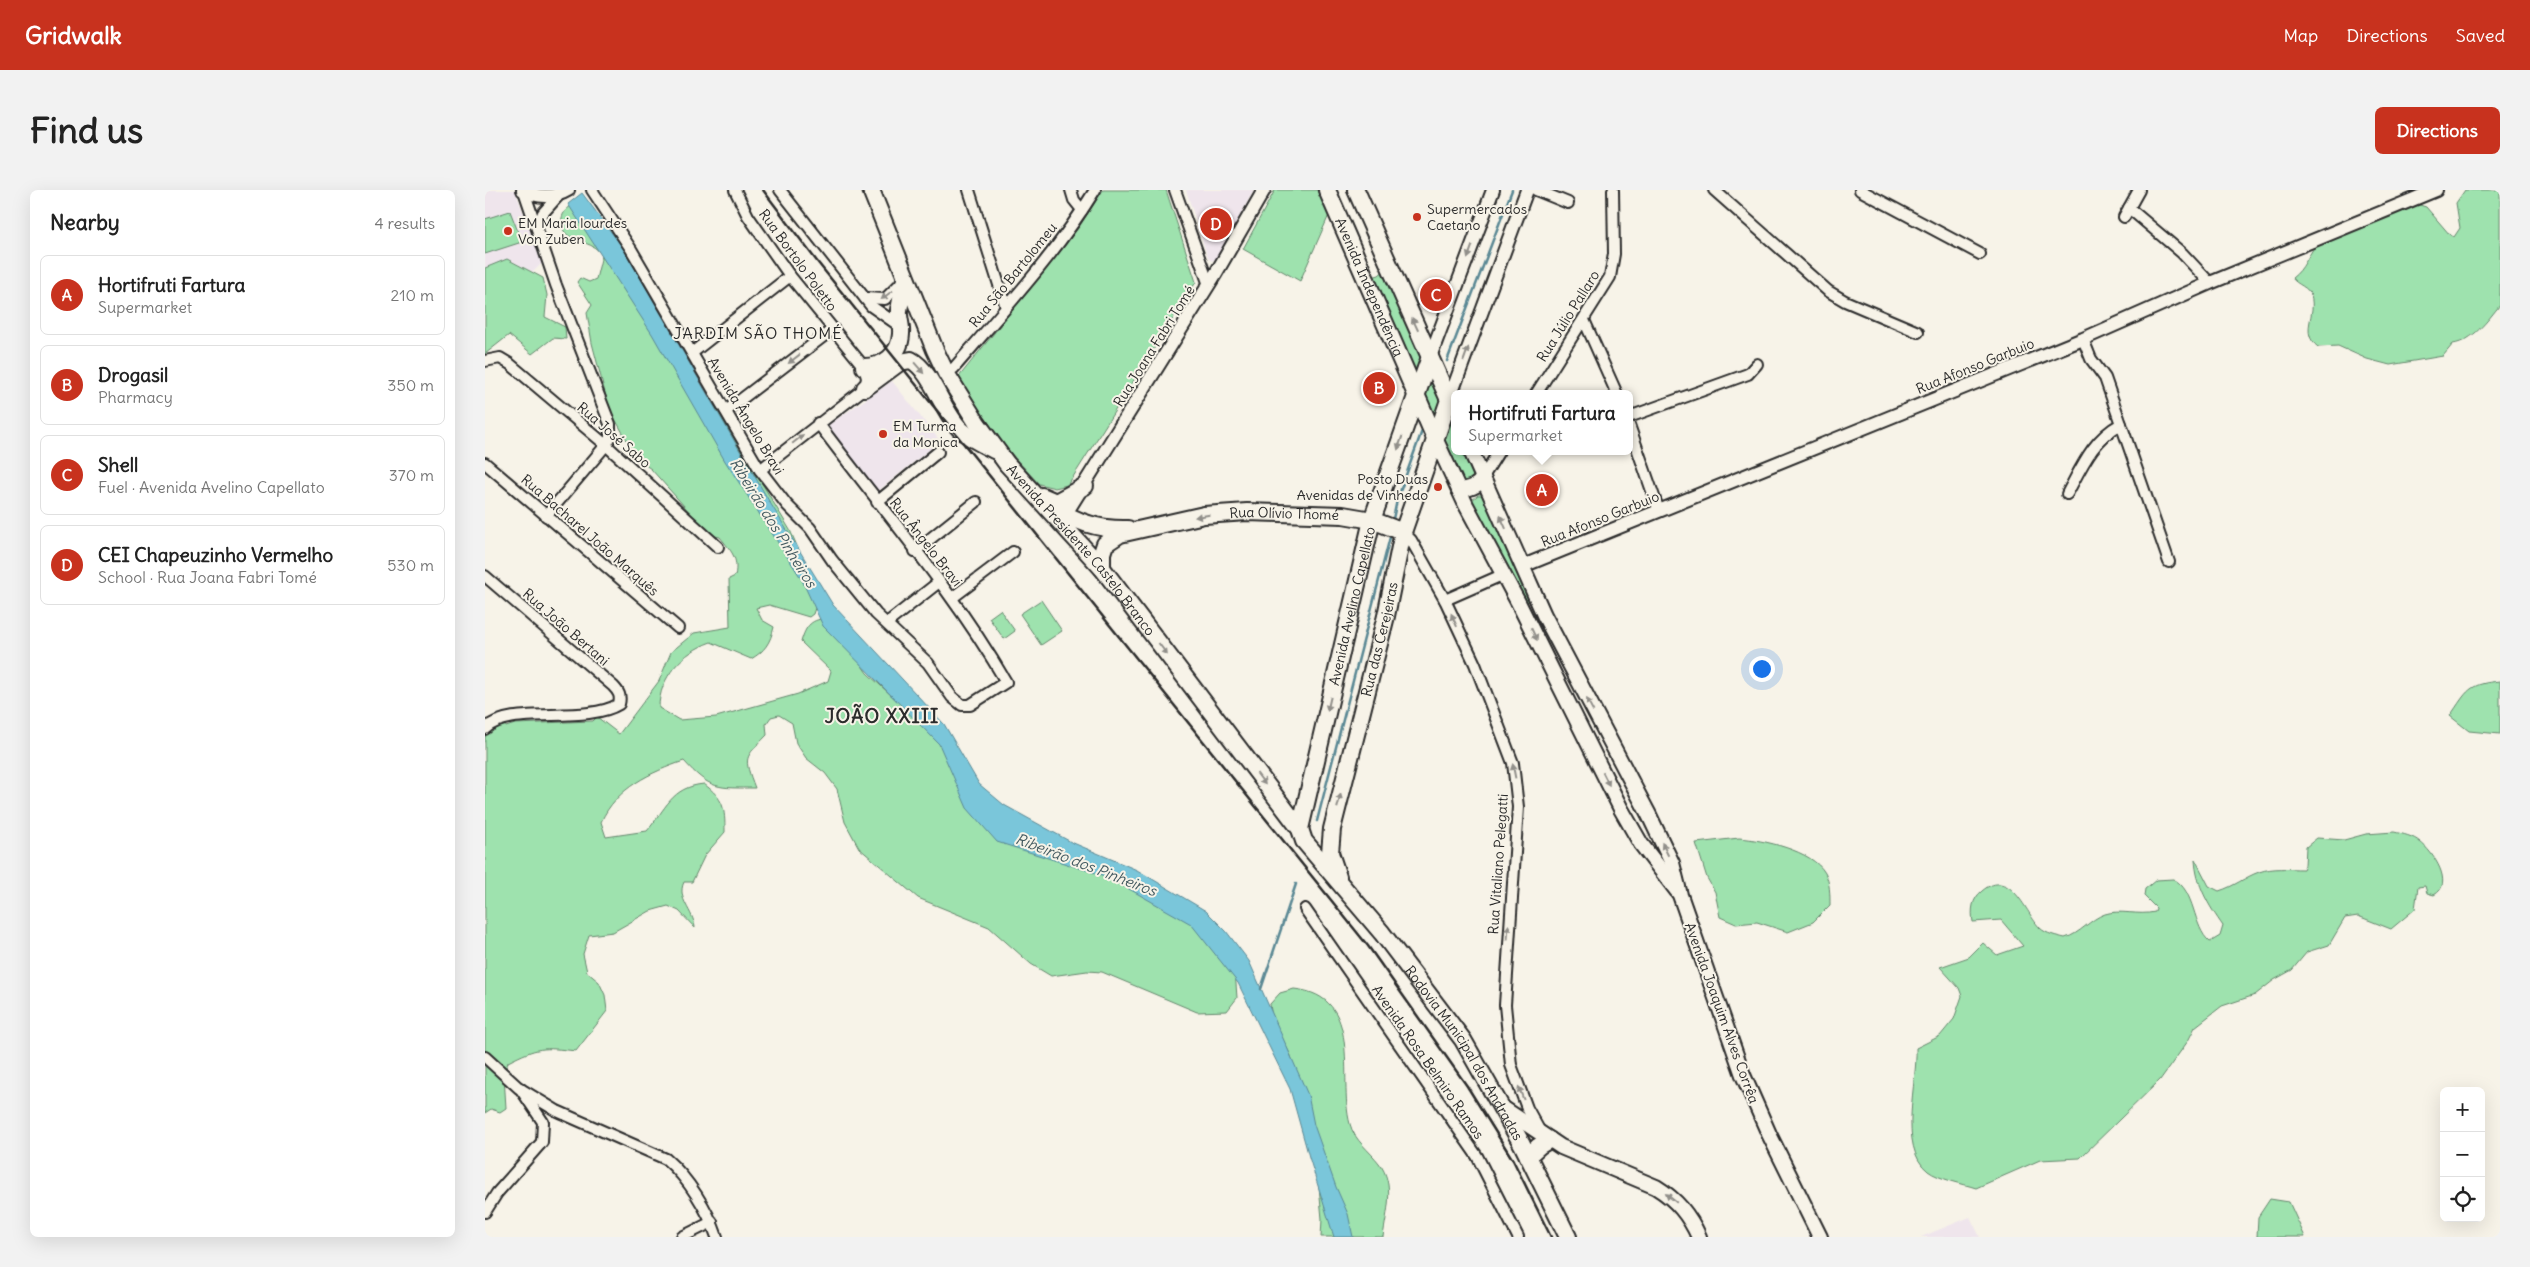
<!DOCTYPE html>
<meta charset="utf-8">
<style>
:root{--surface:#fff;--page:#f2f2f2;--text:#222;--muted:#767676;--line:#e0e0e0;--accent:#c8321e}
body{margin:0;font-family:Delius,sans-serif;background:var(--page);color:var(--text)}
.controls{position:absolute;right:15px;bottom:15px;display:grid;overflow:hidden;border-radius:8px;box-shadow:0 5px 20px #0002}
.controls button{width:45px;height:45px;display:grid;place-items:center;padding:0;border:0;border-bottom:1px solid var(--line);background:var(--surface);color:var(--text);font:25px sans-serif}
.you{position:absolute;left:1276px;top:478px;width:18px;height:18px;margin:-12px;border:4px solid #fff;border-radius:50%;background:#1a73e8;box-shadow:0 0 0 8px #1a73e833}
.badge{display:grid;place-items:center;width:32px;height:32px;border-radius:50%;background:var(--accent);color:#fff;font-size:16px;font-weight:700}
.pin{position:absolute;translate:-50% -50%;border:2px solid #fff;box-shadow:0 1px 5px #0006}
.popup{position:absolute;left:966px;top:200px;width:182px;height:65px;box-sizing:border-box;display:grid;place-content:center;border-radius:8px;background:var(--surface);filter:drop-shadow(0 1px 4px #0005);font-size:16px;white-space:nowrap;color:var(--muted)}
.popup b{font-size:19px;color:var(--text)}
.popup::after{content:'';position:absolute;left:50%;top:100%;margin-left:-10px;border:10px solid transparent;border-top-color:var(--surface)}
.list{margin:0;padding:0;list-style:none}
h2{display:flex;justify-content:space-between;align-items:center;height:65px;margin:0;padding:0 20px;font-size:21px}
h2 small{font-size:16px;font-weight:400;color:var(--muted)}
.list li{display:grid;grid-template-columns:32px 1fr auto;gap:15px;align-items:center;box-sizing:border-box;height:80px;margin:0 10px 10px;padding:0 10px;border:1px solid var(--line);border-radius:8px}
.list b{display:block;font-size:19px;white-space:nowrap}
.list p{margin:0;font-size:16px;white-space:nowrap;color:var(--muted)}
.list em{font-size:16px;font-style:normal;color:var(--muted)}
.icon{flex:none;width:28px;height:28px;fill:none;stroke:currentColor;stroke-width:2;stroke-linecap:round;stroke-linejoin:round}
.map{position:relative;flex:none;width:2015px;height:1047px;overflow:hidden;border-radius:8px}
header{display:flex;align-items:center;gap:30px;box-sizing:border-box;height:70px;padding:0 25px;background:var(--accent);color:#fff}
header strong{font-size:24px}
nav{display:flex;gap:28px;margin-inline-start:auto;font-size:18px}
.intro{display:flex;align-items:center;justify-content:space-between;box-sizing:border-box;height:120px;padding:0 30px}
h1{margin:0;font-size:35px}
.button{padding:12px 22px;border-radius:8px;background:var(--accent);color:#fff;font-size:18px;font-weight:700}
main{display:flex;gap:30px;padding:0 30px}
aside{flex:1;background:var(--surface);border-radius:8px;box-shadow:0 5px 20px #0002}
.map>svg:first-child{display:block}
.built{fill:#efe5ec}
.green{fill:#9ee2ae;stroke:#64866c}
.water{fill:#7ac6da;stroke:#5a8894}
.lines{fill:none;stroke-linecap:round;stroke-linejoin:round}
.stream{stroke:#5a8894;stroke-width:2.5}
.minor-casing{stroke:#2b2b2b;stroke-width:14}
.tertiary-casing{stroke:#2b2b2b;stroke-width:16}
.secondary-casing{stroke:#2b2b2b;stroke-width:18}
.primary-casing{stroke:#2b2b2b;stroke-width:20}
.minor{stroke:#f7f3e8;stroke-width:10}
.tertiary{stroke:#f7f3e8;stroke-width:12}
.secondary{stroke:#f7f3e8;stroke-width:14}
.primary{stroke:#f7f3e8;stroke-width:16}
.rail{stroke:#2b2b2b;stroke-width:2.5}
.oneway{fill:#918f8a}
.poi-dot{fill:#c8321e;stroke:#f7f3e8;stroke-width:2}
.labels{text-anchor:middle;stroke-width:4;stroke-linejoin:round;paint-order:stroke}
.poi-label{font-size:14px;fill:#2b2b2b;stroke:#f7f3e8;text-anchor:start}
.street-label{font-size:14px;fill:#2b2b2b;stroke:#f7f3e8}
.water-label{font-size:15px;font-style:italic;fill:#435a60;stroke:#f7f3e8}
.quarter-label{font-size:16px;letter-spacing:1px;fill:#2b2b2b;stroke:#f7f3e8}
.district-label{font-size:19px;font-weight:bold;letter-spacing:1px;fill:#2b2b2b;stroke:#f7f3e8}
</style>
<header>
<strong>Gridwalk</strong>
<nav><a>Map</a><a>Directions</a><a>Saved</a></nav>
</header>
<div class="intro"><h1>Find us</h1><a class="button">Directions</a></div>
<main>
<aside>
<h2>Nearby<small>4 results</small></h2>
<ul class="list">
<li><span class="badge">A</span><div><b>Hortifruti Fartura</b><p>Supermarket</p></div><em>210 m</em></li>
<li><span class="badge">B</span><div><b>Drogasil</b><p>Pharmacy</p></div><em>350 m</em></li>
<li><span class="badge">C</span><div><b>Shell</b><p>Fuel · Avenida Avelino Capellato</p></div><em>370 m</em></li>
<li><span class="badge">D</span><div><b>CEI Chapeuzinho Vermelho</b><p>School · Rua Joana Fabri Tomé</p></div><em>530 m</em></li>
</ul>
</aside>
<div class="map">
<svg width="2015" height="1047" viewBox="0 0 2015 1047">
<rect width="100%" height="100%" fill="#f7f3e8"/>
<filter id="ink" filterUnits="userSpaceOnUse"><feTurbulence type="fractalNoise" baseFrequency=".02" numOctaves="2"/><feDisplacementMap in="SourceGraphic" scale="10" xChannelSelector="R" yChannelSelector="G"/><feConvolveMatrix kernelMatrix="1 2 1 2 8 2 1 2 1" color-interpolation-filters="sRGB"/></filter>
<g filter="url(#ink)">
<g class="built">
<path d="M 0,0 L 30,0 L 57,73 L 48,82 L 22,69 L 0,78 Z"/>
<path d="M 701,0 L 769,0 L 732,68 L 727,71 L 723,68 Z"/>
<path d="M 407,191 L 455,251 L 393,301 L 342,236 Z"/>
<path d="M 1485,1027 L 1495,1047 L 1436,1047 Z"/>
</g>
<g class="green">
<path d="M 618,0 L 681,0 L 711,92 L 588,287 L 582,295 L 570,298 L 554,294 L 521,258 L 473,188 L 594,37 Z"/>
<path d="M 790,0 L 832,0 L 844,25 L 815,91 L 758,59 Z"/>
<path d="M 1980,0 L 2015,0 L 2015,115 C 2003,130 1988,151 1968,154 L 1958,166 L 1905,175 L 1882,169 L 1853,156 L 1833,157 C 1814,142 1832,125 1826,106 C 1824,97 1812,95 1807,88 C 1820,78 1821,68 1831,55 L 1928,13 L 1941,17 L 1965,45 L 1969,47 L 1975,38 L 1971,13 Z"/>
<path d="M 89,15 L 214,200 L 231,217 L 305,340 L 334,406 L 328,424 L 324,427 L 284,415 L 271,418 L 277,430 L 289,437 C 285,453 280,461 266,469 L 226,452 C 198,462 174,487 174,518 L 194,530 L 231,527 L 313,504 L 343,491 L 346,481 L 316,452 C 321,435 326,429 344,428 L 382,483 L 460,555 L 506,618 L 703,713 L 750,780 L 752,808 L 742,821 L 712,822 L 617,782 L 602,781 L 566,786 L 546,774 L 504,737 L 433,708 L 374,658 L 360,632 L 352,599 L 340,583 L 321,568 L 311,553 L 307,533 L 294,525 L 286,527 L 281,534 L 282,545 C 259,569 258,566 270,598 C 233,598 225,600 199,571 C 166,582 131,598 116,632 L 121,647 L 162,641 C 181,619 186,597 219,594 C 239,609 240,618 240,642 L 220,665 L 207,692 L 199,692 C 191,709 209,721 210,738 L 194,721 L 183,716 L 165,721 L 128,742 L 104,745 L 98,764 L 102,782 L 114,792 L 120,805 L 122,821 L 91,861 C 57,857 53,857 23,872 L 19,886 L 21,918 L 15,922 L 6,919 L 0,923 L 0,548 L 3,539 L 19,533 L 21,537 L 30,534 L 108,531 L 112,527 L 134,544 L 174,491 L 186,462 L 209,443 L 245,437 L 244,389 L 250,386 C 254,368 246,361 235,347 L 225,345 L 166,279 L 153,270 L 124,218 L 107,153 L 102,123 L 107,115 L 92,92 L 95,88 L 104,92 L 111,89 L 117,65 C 108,52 96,54 84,46 C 71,37 76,19 89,15 Z"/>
<path d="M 25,21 L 37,52 L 0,64 L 0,29 Z"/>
<path d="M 22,69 L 58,88 L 62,105 L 60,127 L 80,137 L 81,149 L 68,148 L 47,164 L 24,145 L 0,164 L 0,78 Z"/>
<path d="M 901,79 L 938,161 L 931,187 L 887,87 L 894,85 Z"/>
<path d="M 945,190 L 957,212 L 950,231 C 940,214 937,210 945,190 Z"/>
<path d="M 965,231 L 970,234 L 970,261 L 982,261 L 991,283 L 990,289 L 976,295 L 957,251 Z"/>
<path d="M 993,305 L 1000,305 L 1045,410 L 1042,412 L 1039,411 L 986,311 Z"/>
<path d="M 556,410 L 577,441 L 556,455 L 535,424 Z"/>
<path d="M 515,420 L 530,441 L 519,449 L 504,428 Z"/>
<path d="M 2015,491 L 2015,544 L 1984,541 L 1965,526 C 1983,500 1983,494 2015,491 Z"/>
<path d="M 1909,642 C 1918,644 1928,646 1935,652 C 1948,662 1970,694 1949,705 L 1942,703 L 1940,696 L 1933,697 L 1930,719 L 1906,739 L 1873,726 L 1860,728 L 1844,755 L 1822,762 L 1807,780 L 1789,790 L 1770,805 L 1737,816 L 1710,837 L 1703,851 L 1675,890 L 1595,968 L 1555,970 L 1491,998 C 1479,994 1453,989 1443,981 C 1412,957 1433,891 1431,858 L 1455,846 L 1469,829 L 1477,806 L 1474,798 L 1455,777 L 1484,767 L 1498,753 L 1512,765 L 1538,756 L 1516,730 L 1488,732 C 1486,720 1487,709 1497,701 C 1526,676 1541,724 1555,738 C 1561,744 1572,746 1580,748 C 1595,744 1605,729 1620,724 C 1635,719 1653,726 1670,722 L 1671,718 L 1659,706 L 1660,699 L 1671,690 L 1688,689 C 1711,700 1707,737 1725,752 L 1735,746 L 1738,736 C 1724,716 1711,695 1710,669 L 1724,696 L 1734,701 C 1750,696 1760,687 1774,682 C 1788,677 1803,679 1818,679 L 1820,675 L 1821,657 L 1832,648 L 1859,650 L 1881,644 Z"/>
<path d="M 1254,648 C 1278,650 1327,660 1340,683 C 1345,692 1345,705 1345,715 L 1328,732 L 1303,742 L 1272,732 L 1251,734 L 1235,727 L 1230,702 L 1222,688 L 1211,653 Z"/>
<path d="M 809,799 C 881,806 852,887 865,934 C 869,950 885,961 894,973 C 911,995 901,1023 898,1047 L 836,1047 L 837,1029 L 830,953 L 806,866 L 787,828 L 785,814 L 795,803 Z"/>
<path d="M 1785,1009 L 1804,1012 L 1820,1047 L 1772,1047 L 1773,1027 Z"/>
</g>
<path class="water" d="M 97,3 L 138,58 L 284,311 L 348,415 L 459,534 L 494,594 L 519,615 L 586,652 L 652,680 L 721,721 L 741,741 L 764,771 L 823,905 L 829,935 L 851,997 L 863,1024 L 868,1047 L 849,1047 L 824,967 L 805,899 L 753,793 L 706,734 L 623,687 L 512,652 L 482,618 L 454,554 L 338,436 L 316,388 L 240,271 L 167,144 L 83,14 Z"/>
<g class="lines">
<g class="stream">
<path d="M 962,171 L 1027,0"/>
<path d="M 908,329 L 912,310 L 938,238"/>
<path d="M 832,631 L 905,347"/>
<path d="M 776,799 L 811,694"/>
</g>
<g class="minor-casing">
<g id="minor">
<path d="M 107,0 L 146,59 L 275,280 L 302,315 L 325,338 L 347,370 L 391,424 L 443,473 L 467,507 L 477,515 L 485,515 L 521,492 C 468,400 397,319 333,233"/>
<path d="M 250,0 L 263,26 L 305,86 L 379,177 L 382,188 L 380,198 L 275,280"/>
<path d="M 295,0 L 386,116 L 416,137"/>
<path d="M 484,0 L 521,117"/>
<path d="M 586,0 L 589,10 L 597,20"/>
<path d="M 690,0 L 724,95"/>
<path d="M 1051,0 L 1083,13"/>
<path d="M 1229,0 L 1343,101 L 1360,111 L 1433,142"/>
<path d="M 1375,0 L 1495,64"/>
<path d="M 39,1 L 71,95 L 125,234 L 125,248 L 121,255 L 61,326"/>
<path d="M 1644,18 L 1697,63 L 1725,93"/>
<path d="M 1639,27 L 1654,0"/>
<path d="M 52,37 L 58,23 L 74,5"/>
<path d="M 380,108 L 400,109 L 419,90"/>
<path d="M 1099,130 L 1132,204"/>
<path d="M 1598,149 L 1606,169 L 1620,188 L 1684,372"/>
<path d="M 207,163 L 305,86"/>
<path d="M 0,171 L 15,168 L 25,174 L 121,255 L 233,357"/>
<path d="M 461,183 L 469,178 C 518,121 571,64 610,0"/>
<path d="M 1051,204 L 1125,87 L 1129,64 L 1128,0"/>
<path d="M 241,221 L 348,139"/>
<path d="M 1144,227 L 1263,184 L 1272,174"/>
<path d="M 1144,235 L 1174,321"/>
<path d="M 0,273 L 193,438"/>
<path d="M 998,287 L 1014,261"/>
<path d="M 1582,304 C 1597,276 1608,249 1636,234"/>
<path d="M 392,312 L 453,262"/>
<path d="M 918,342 L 926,350 L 960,410 L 990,474 L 1028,573 L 1033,617 L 1020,815 L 1026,875 L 1042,918 L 1054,940"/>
<path d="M 430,361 L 491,312"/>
<path d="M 0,386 L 128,496 C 134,502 136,506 134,514 C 100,535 24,514 0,539"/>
<path d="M 467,408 L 528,362"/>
<path d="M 960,410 L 1017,385"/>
<path d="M 402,433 L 454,392"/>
<path d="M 820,719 L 992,966 L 1033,1047"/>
<path d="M 0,867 L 34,898 L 72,921 L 181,969 C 203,988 223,1020 232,1047"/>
<path d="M 0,1022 L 12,1003 L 57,952 L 58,932 L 35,898"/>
<path d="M 197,1047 L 227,1032"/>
</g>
</g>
<g class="tertiary-casing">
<g id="tertiary">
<path d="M 38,0 C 51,8 70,8 83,0"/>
<path d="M 945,167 L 1008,0"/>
<path d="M 964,210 L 1042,0"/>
<path d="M 580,325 L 731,83 L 779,0"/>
<path d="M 1038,376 L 1598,149 L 1725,93 L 1951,0"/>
</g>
</g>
<g class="secondary-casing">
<g id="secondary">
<path d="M 950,248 L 981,315 L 1033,412 L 1136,619 L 1156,654 L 1193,702"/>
<path d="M 986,261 L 1059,425 L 1164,625 L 1187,673 L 1195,705 L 1258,885 L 1284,944 L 1335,1047"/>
<path d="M 974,300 C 984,299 993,297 998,287"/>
<path d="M 1018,918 L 1076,957 L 1171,997 C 1192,1010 1204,1025 1214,1047"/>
</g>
</g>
<g class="primary-casing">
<g id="primary">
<path id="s1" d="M 386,0 L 450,160 L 461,183 L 492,233 L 522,274 L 617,378 L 815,639 L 819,651 L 897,743 L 978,850 L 1037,954 L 1083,1047"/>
<path id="s2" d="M 842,0 L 950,248"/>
<path d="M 379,177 C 398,177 415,165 416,144 C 417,136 413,128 414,120 C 416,110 418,99 420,89"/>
<path d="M 380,198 L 415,172 L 426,170 C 447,181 457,221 475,239 C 484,248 497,254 509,260"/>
<path d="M 557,306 L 571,312 L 600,296"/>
<path d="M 566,315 C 589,332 615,340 643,339"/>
<path id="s3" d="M 617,378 L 617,363 L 620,354 L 635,344 L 719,325 L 762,322 L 858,325 L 887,330 L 918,342"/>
<path id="s4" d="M 815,639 L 887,330 L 945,167"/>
<path id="s5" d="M 853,687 L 845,663 L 847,639 L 901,426 L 918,342 L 964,210 L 871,0"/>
<path d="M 1043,966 L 1054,956 L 1064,950"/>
</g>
</g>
<use href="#minor" class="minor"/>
<use href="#tertiary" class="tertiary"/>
<use href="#secondary" class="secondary"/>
<use href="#primary" class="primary"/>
<path class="rail" d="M 278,0 L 334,74 L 883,756 L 982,896 L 1028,970 L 1066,1047"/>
</g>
<defs><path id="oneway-solid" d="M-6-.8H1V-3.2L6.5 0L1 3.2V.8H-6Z" transform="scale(1.25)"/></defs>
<g class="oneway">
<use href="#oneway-solid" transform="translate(985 62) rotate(110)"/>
<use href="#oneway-solid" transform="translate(402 105) rotate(143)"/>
<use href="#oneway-solid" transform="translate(930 134) rotate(-115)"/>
<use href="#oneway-solid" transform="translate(981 164) rotate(-70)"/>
<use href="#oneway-solid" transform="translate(309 169) rotate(142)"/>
<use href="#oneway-solid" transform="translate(434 178) rotate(49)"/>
<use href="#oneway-solid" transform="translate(313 249) rotate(-39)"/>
<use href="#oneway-solid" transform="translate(915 253) rotate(109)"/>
<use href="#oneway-solid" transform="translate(717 326) rotate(171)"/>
<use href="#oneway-solid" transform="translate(1018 332) rotate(-114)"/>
<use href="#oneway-solid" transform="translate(969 430) rotate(-114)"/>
<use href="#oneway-solid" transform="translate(1049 444) rotate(64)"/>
<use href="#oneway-solid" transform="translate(678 459) rotate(53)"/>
<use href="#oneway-solid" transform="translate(844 514) rotate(103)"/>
<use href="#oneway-solid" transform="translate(1105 515) rotate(-118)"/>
<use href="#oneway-solid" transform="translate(1029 581) rotate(-101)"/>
<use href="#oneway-solid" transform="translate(776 589) rotate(53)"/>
<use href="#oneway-solid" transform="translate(1121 589) rotate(63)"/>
<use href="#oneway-solid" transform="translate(854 611) rotate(-76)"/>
<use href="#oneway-solid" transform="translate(1180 659) rotate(-116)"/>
<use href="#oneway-solid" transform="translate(1023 742) rotate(-86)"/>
<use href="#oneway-solid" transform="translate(1036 903) rotate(-111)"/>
<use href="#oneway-solid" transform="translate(1186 1008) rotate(-141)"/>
</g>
</g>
<g class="poi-dot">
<circle cx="932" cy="27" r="5"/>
<circle cx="23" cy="41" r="5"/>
<circle cx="398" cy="244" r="5"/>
<circle cx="953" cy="297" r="5"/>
</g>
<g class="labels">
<g class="poi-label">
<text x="942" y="24">Supermercados<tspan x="942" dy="16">Caetano</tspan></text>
<text x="33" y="38">EM Maria lourdes<tspan x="33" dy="16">Von Zuben</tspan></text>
<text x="408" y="241">EM Turma<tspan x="408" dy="16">da Monica</tspan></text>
<text x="943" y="294" text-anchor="end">Posto Duas<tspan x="943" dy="16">Avenidas de Vinhedo</tspan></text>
</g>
<g class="street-label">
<text transform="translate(313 70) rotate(54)" y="5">Rua Bortolo Poletto</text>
<text transform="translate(528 85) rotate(-51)" y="5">Rua São Bartolomeu</text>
<text dy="5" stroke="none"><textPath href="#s2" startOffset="106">Avenida Independência</textPath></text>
<text transform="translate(1083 126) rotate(-58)" y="5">Rua Júlio Pallaro</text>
<text transform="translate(669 156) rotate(-58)" y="5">Rua Joana Fabri Tomé</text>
<text transform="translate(1490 176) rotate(-22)" y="5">Rua Afonso Garbuio</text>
<text transform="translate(261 226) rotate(59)" y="5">Avenida Ângelo Bravi</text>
<text transform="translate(129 245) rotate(41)" y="5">Rua José Sabo</text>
<text dy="5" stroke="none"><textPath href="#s3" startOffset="209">Rua Olívio Thomé</textPath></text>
<text transform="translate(1115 329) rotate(-22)" y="5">Rua Afonso Garbuio</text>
<text transform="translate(105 345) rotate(41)" y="5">Rua Bacharel João Marquês</text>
<text transform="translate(441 352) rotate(52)" y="5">Rua Ângelo Bravi</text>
<text dy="5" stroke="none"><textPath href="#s1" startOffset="421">Avenida Presidente Castelo Branco</textPath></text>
<text dy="5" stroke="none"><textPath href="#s4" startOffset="229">Avenida Avelino Capellato</textPath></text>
<text transform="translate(81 437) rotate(41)" y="5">Rua João Bertani</text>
<text dy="5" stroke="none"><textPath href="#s5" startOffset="245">Rua das Cerejeiras</textPath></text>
<text transform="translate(1013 674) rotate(-86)" y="5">Rua Vitaliano Pelegatti</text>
<text transform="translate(1237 823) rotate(70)" y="5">Avenida Joaquim Alves Corrêa</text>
<text dy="5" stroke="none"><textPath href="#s1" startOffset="1055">Rodovia Municipal dos Andradas</textPath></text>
<text transform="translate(943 872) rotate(55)" y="5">Avenida Rosa Belmiro Ramos</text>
</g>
<g class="water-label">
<text transform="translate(288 333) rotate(58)" y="5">Ribeirão dos Pinheiros</text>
<text transform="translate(601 675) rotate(21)" y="5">Ribeirão dos Pinheiros</text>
</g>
<g class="quarter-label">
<text x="273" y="149">JARDIM SÃO THOMÉ</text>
</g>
<g class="district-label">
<text x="397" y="533">JOÃO XXIII</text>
</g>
</g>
</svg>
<div class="controls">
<button>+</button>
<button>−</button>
<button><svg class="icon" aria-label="locate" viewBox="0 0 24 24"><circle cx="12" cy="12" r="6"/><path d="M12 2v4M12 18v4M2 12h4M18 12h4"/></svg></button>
</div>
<div class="you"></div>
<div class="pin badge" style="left:1057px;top:300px">A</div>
<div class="popup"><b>Hortifruti Fartura</b>Supermarket</div>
<div class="pin badge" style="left:894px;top:198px">B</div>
<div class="pin badge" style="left:951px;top:105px">C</div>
<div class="pin badge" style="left:731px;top:34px">D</div>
</div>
</main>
